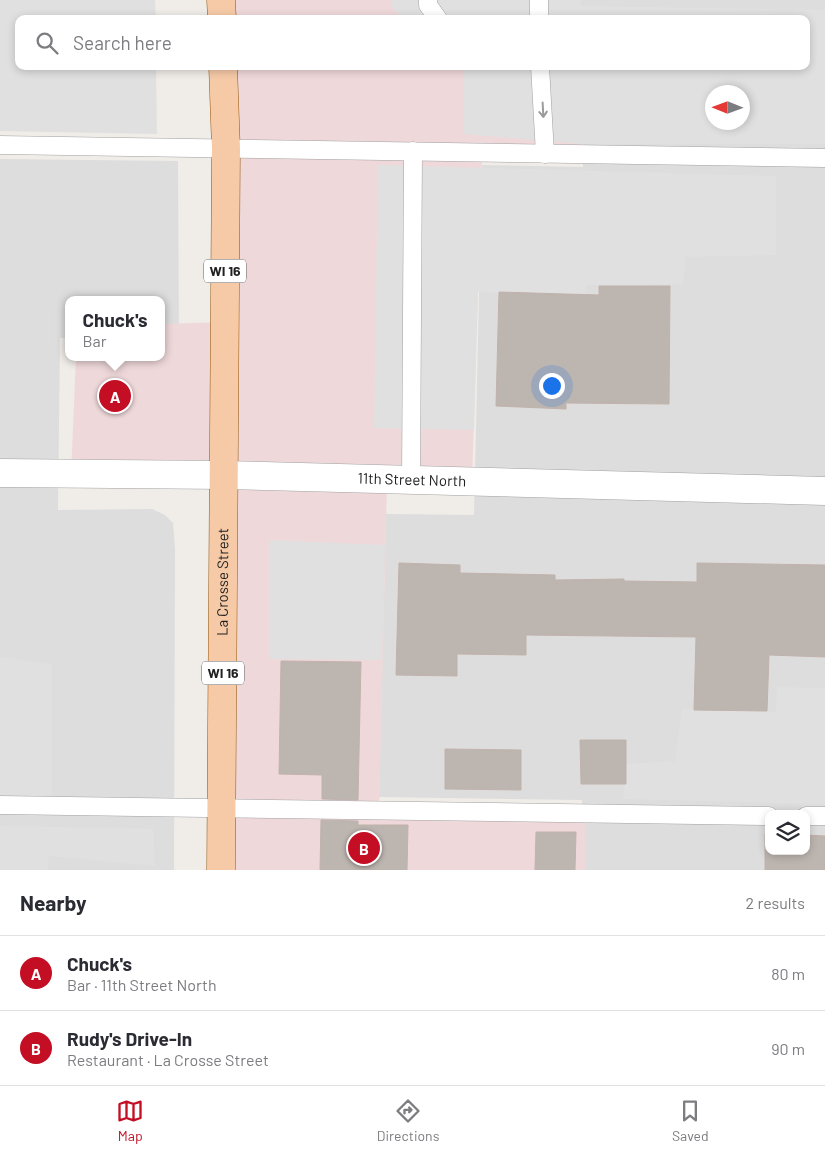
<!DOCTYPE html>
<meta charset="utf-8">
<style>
:root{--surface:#fff;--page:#f2f2f3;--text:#2b2b33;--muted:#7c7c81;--line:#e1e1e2;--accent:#c30e23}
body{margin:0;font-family:Barlow,sans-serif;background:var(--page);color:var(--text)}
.controls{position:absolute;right:15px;bottom:15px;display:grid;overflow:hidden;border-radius:10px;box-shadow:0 2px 8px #0003}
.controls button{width:45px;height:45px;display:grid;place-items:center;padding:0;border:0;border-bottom:1px solid var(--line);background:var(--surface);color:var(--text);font:25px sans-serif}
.compass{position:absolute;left:705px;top:85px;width:45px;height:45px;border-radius:50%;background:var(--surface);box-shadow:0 2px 8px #0003;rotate:271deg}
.you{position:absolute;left:551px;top:385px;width:18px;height:18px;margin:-12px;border:4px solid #fff;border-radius:50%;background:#1a73e8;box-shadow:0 0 0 8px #1a73e833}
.badge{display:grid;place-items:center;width:32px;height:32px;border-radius:50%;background:var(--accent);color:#fff;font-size:16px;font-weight:700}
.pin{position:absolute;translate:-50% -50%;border:2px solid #fff;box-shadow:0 1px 5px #0006}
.popup{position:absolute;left:65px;top:296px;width:100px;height:65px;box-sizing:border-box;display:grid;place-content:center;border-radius:10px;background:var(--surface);filter:drop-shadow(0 1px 4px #0005);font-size:16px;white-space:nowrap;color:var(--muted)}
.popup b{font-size:19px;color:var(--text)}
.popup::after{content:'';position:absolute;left:50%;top:100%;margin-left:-10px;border:10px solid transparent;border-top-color:var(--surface)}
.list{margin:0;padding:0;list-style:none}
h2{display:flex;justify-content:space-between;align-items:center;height:65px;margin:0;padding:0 20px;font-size:21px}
h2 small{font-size:16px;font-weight:400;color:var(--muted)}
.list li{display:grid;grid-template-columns:32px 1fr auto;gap:15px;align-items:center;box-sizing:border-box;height:75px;padding:0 20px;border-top:1px solid var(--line)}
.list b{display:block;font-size:19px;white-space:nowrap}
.list p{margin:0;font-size:16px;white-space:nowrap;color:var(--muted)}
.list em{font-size:16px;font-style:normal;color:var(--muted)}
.icon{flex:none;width:28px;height:28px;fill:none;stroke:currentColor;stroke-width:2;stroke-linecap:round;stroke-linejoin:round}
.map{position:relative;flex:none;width:825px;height:870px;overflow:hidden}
.search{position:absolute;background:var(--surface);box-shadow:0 2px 8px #0003;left:15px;right:15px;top:15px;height:55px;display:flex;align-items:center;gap:12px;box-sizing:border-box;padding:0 18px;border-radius:10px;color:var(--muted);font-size:19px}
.sheet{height:215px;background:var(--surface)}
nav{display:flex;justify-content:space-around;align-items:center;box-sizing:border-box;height:70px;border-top:1px solid var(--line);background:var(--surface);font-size:14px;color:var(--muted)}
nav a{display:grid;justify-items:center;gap:2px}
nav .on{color:var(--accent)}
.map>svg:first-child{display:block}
.residential{fill:#dedddd;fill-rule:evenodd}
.commercial{fill:#efd8da}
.parking{fill:#e0e0e0;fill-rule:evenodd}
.building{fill:#bdb5b0;stroke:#c1b2ab}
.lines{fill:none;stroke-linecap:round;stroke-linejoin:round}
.lane-casing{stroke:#a1a1a1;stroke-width:19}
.street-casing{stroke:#a1a1a1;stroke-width:29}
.primary-casing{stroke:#92550a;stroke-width:29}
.lane{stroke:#fff;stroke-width:18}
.street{stroke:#fff;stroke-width:28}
.primary{stroke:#f6caa7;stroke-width:28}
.oneway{stroke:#9b9b9b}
.labels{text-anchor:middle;stroke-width:4;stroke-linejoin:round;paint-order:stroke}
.shield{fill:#fff;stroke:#636363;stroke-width:1}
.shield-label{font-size:14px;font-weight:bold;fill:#202020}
.street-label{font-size:15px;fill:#202020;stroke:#fff}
</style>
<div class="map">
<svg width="825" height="870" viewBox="0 0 825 870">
<rect width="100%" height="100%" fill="#f0ece8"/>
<g class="residential">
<path d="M 581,0 L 825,0 L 825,870 L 583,870 L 582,800 L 379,797 L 386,514 L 474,515 L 482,165 L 583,167 L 582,66 L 806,66 L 806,19 L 581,19 ZM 712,92 L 742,92 L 742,122 L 712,122 ZM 769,814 L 806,814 L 806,851 L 769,851 Z"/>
<path d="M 0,159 L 178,161 L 179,340 L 161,340 L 161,300 L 69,300 L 69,338 L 60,338 L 58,510 L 152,509 L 165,515 L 173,523 L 175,549 L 174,870 L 0,870 Z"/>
</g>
<g class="commercial">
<path d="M 221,0 L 581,0 L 581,19 L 222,19 Z"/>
<path d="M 223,66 L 581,66 L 582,154 L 482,153 L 472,482 L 387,480 L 379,811 L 585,815 L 585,870 L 221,870 L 224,476 L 71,474 L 76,357 L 161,357 L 161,324 L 225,322 Z"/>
</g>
<g class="parking">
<path d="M 0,0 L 155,0 L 156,19 L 19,19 L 19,66 L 156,66 L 157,134 L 0,131 Z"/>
<path d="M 391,0 L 581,0 L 581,6 L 825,10 L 825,144 L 582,144 L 464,134 L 463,68 L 457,66 L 806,66 L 806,19 L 404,19 L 391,6 ZM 712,92 L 742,92 L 742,122 L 712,122 Z"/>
<path d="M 378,165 L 776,176 L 776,255 L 686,257 L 683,284 L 587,285 L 584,298 L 478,292 L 474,430 L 374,428 Z"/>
<path d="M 269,540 L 385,545 L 382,660 L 269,659 Z"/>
<path d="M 0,657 L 52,664 L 52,799 L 0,797 Z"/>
<path d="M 777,687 L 825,688 L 825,804 L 623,799 L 626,764 L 675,761 L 682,709 L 776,712 Z"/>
<path d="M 0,826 L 153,829 L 155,866 L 49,856 L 48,870 L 0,870 Z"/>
</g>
<g class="building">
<path d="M 599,286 L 670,286 L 669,404 L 566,403 L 566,409 L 496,406 L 499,292 L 599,295 Z"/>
<path d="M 399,563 L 460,565 L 460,573 L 555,575 L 555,580 L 624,579 L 624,581 L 697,582 L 697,563 L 825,565 L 825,657 L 769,655 L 767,711 L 694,710 L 696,637 L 526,635 L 526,655 L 457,654 L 457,676 L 396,675 Z"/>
<path d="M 281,661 L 361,662 L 358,800 L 322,799 L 322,775 L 279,774 Z"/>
<path d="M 580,740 L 626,740 L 626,784 L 581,784 Z"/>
<path d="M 445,749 L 521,750 L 521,790 L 445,789 Z"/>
<path d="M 321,820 L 358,821 L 358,825 L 408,825 L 407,870 L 320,870 Z"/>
<path d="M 536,832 L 576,832 L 575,870 L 535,870 Z"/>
<path d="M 765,834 L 769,834 L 769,851 L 806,851 L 806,835 L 825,836 L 825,870 L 765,870 Z"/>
</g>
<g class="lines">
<g class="lane-casing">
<g id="lane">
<path d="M 428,0 L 428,5 L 438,19"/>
<path d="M 539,0 L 539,19"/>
<path d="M 540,66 L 545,154"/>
<path d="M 0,145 L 825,158"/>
<path d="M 411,480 L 413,151"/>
<path d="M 0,805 L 769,816"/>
<path d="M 806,816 L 825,816"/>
</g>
</g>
<g class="street-casing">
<g id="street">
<path id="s1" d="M 0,473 L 224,475 L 825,491"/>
</g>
</g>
<g class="primary-casing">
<g id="primary">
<path d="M 221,0 L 222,19"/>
<path id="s2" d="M 221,870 L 226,149 L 223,66"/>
</g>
</g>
<use href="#lane" class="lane"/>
<use href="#street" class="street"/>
<use href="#primary" class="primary"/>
</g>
<defs><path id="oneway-shaft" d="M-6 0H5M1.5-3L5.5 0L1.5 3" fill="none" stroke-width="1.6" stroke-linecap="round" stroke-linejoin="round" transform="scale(1.25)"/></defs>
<use class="oneway" href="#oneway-shaft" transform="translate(543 110) rotate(87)"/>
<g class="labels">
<g class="shield">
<rect x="204" y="259.5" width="42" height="23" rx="4"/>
<rect x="202" y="661.5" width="42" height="23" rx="4"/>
</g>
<g class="shield-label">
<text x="225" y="276">WI 16</text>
<text x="223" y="678">WI 16</text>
</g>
<g class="street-label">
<text dy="5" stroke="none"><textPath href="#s1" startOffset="412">11th Street North</textPath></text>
<text dy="5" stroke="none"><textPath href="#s2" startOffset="288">La Crosse Street</textPath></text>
</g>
</g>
</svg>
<div class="controls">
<button><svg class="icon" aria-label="layers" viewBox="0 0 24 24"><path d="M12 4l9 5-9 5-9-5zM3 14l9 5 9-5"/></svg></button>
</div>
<svg class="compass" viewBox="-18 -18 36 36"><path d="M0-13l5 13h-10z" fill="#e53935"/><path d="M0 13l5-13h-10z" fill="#7c7c81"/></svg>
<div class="you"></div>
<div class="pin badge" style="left:115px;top:396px">A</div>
<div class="popup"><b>Chuck's</b>Bar</div>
<div class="pin badge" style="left:364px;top:848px">B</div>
<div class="search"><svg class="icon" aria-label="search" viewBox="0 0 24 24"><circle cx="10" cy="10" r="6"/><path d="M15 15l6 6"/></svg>Search here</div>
</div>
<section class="sheet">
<h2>Nearby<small>2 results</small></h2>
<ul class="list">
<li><span class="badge">A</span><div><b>Chuck's</b><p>Bar · 11th Street North</p></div><em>80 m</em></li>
<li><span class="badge">B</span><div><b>Rudy's Drive-In</b><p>Restaurant · La Crosse Street</p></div><em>90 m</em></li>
</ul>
</section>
<nav>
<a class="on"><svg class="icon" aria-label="map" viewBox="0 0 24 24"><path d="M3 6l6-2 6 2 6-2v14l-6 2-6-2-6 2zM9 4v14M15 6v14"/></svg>Map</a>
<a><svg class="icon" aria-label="directions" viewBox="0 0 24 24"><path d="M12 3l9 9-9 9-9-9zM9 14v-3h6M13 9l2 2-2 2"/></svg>Directions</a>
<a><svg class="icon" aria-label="saved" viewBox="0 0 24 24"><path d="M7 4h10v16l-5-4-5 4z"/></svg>Saved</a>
</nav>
